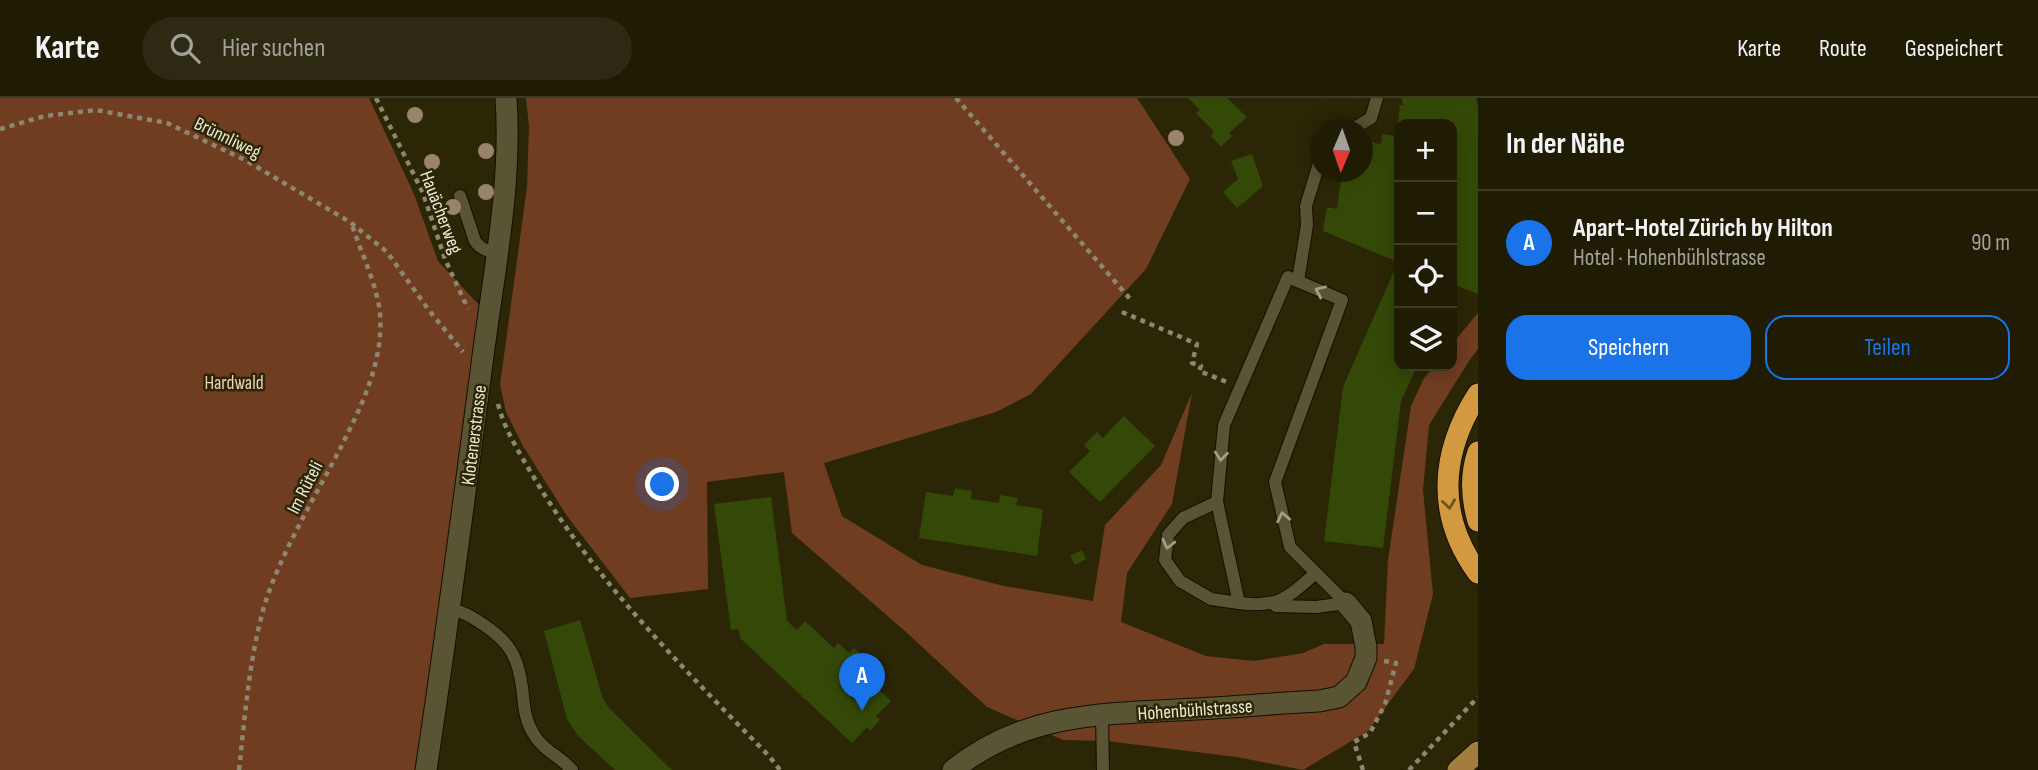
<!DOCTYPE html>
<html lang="de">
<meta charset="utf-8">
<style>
:root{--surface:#201c04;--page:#2d2913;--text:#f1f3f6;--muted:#a2a19a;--line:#3d3a26;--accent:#1a73e8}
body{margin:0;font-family:"Sofia Sans Condensed",sans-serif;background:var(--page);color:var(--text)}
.controls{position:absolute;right:21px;top:21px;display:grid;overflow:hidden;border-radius:14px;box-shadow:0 4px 18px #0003}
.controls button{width:63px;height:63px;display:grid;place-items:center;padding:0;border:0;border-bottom:2px solid var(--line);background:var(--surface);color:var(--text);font:35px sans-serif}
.compass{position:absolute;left:1310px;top:21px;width:63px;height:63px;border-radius:50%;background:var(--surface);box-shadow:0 4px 18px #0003;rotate:182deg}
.you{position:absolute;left:663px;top:387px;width:24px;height:24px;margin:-18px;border:5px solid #fff;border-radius:50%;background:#1a73e8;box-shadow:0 0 0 10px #1a73e833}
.badge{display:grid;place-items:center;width:46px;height:46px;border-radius:50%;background:var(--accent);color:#fff;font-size:23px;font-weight:700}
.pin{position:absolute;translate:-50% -58px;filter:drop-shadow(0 2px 4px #0008)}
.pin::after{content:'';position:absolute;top:37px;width:24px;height:21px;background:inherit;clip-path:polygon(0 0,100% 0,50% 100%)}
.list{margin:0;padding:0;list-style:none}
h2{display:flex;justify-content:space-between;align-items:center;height:91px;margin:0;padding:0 28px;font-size:30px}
h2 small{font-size:23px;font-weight:400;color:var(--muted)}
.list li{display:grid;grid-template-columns:46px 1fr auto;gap:21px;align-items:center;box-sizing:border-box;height:105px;padding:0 28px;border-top:2px solid var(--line)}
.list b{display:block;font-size:26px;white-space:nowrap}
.list p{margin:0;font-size:23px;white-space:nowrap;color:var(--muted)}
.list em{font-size:23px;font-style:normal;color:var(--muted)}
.actions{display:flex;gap:14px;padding:21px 28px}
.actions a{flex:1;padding:16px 0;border:2px solid var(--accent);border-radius:21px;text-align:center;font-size:24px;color:var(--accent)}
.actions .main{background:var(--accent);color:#fff}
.icon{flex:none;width:38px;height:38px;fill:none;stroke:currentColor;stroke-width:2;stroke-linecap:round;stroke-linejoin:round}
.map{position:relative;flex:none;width:1478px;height:672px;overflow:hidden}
header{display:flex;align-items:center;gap:42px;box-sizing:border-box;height:98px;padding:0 35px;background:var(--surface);border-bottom:2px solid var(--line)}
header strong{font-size:33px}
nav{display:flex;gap:38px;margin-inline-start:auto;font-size:24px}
.search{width:490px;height:63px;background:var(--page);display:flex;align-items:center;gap:18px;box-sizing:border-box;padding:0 24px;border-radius:38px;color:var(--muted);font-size:26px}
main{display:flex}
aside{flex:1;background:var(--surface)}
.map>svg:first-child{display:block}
.green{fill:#703d21}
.building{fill:#344907}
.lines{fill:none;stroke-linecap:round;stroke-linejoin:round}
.lane-casing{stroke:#130f00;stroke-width:14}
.street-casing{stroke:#130f00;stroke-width:23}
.primary-casing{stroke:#130f00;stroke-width:23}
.highway-casing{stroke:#130f00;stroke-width:23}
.path{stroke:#8c886f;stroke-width:4.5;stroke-dasharray:5 5;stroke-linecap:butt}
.lane{stroke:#595433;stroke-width:12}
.street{stroke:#595433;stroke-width:21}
.primary{stroke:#a27d3b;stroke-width:21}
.highway{stroke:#d39941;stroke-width:21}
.tree{fill:#99836a}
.oneway{stroke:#a29e84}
.oneway2{stroke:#6e541d}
.labels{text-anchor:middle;stroke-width:5;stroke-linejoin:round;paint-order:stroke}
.street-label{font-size:19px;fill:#ebe8d6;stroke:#2b2605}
.park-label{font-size:19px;fill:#f3cfbc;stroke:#2b2605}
</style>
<header>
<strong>Karte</strong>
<div class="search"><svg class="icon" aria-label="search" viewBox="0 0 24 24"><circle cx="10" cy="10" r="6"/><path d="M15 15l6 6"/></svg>Hier suchen</div>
<nav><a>Karte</a><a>Route</a><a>Gespeichert</a></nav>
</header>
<main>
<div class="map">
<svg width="1478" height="672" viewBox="0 0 1478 672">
<rect width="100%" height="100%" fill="#2b2605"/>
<g class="green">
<path d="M 0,0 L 369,0 L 414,96 L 438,163 L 481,209 L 420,672 L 0,672 Z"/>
<path d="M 526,0 L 1137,0 L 1190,81 L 1146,171 L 1031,296 L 996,314 L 824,365 L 842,418 L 922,467 L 1004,488 L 1093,503 L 1105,427 L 1161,367 L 1192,295 L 1172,406 L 1127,475 L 1121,524 L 1206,558 L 1254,563 L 1303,555 L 1324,546 L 1384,546 L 1388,462 L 1411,308 L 1424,280 L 1434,268 L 1452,268 L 1452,246 L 1478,215 L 1478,251 L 1469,263 L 1429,327 L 1423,392 L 1433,496 L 1414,571 L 1368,633 L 1303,672 L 1237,659 L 1106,643 L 1063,642 L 987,609 L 906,534 L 792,435 L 784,374 L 707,384 L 708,491 L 630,500 L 567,418 L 523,348 L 506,314 L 500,287 L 527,89 L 529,28 Z"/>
</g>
<g class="building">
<path d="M 1188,0 L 1227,0 L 1247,19 L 1229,35 L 1232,38 L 1221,49 L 1211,38 L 1214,34 L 1196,15 L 1200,12 Z"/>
<path d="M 1402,0 L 1476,0 L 1478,8 L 1478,196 L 1452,186 L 1452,26 L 1398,26 L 1400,7 L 1403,8 Z"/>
<path d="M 1398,28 L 1399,29 L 1399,268 L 1417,268 L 1401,303 L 1383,450 L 1324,443 L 1343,289 L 1398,164 L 1323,133 L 1327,109 L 1337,111 L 1342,74 L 1363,74 L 1363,43 L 1381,46 L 1382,36 L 1396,38 Z"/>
<path d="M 1252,56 L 1263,88 L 1237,110 L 1223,94 L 1238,81 L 1231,63 Z"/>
<path d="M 1124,318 L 1155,348 L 1100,404 L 1069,374 L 1090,353 L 1084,347 L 1097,334 L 1103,340 Z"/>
<path d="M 955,390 L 972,393 L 971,401 L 999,405 L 1000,397 L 1018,400 L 1016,407 L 1043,411 L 1037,458 L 919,440 L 926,394 L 953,398 Z"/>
<path d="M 771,399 L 787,523 L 797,532 L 805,523 L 834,550 L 838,545 L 849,555 L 854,550 L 871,566 L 862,575 L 891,603 L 876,618 L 880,622 L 870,633 L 867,629 L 852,645 L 740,540 L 739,531 L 731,532 L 714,406 Z"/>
<path d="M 1082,452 L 1086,461 L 1075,467 L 1070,458 Z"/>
<path d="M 580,522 L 603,601 L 610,611 L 672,672 L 615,672 L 578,638 L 567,621 L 544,533 Z"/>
</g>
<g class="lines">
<g class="lane-casing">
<g id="lane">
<path d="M 1351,32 L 1371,20 L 1377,0"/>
<path d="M 460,98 L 475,143 C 481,152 488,153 498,154"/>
<path d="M 1298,183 L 1307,127 L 1306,108 L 1321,59"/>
<path d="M 1217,404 L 1183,420 L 1168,437 L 1165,462 L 1180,483 L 1211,501 L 1239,505"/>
<path d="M 1316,475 C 1287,500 1279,510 1239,505 L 1217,404 L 1224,327 L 1288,179 L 1342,202 L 1275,384 L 1290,449 L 1346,505"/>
<path d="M 1276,508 L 1316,509 L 1346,505"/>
<path d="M 450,511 C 463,513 473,520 484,527 C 509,544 518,558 522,589 C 524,605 524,620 533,635 C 542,652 560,658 572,672"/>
<path d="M 1102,617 L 1103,672"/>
</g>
</g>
<g class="street-casing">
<g id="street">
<path d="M 426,672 C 447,534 465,396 483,258 C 494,173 512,86 506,0"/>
<path d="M 953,672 C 1027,613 1106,616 1196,611 C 1237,609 1278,605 1319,603 L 1339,599 L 1356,584 L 1366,560 L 1366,549 L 1361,523 L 1346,505"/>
</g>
</g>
<g class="primary-casing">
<path id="primary" d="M 1458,672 L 1478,654"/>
</g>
<g class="highway-casing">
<g id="highway">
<path d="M 1478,296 C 1440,355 1436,418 1478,475"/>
<path d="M 1478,354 C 1470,377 1471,399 1478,423"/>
</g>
</g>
<g class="path">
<path d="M 376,0 L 423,95 L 445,161 L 468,211"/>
<path d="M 956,0 L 1131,202"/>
<path d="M 0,31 L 45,18 L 96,12 L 167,25 L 245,62 L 350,124 L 387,154 L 428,211 L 463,254"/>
<path d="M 1122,214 L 1197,246 L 1192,265 L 1201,268 L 1199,273 L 1227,284"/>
<path d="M 498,306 C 505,333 519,354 533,378 C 595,483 684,571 769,658 L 780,672"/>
<path d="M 239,672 C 245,618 249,562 264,509 C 279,458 315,399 340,351 C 361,309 384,264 380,215 C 377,187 360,152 351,124"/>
<path d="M 1363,672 L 1354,644 L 1370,635 L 1385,606 L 1396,565 L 1384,563"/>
<path d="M 1409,672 L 1478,599"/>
</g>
<use href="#lane" class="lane"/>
<use href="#street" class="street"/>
<use href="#primary" class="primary"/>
<use href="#highway" class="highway"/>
</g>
<g class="tree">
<circle cx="415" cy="17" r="8"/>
<circle cx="1176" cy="40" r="8"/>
<circle cx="486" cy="53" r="8"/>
<circle cx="432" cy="64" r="8"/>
<circle cx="486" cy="94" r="8"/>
<circle cx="453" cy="109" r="8"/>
</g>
<defs><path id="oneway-chevron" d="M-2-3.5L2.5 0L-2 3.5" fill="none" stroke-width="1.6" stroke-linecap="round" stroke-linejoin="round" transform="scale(1.75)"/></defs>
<g class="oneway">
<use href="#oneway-chevron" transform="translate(1320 193) rotate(-156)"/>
<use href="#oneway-chevron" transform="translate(1221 358) rotate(96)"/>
<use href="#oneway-chevron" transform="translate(1283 419) rotate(-102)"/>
<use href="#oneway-chevron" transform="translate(1168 446) rotate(104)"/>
</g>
<use class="oneway2" href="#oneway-chevron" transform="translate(1449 406) rotate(82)"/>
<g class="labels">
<g class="street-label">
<text transform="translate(228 39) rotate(26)" y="7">Brünnliweg</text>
<text transform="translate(442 114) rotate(69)" y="7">Hauächerweg</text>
<text transform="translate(473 337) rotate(-83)" y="7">Klotenerstrasse</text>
<text transform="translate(304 389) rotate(-63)" y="7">Im Rüteli</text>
<text transform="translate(1195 611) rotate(-4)" y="7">Hohenbühlstrasse</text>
</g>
<g class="park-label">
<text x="234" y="291">Hardwald</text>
</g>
</g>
</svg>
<div class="controls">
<button>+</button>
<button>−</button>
<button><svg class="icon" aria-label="locate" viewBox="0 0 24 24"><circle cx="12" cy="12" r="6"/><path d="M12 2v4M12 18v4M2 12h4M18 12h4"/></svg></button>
<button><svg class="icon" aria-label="layers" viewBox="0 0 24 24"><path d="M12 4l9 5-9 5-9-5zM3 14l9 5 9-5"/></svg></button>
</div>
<svg class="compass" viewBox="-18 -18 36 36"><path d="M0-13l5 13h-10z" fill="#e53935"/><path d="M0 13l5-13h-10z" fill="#a2a19a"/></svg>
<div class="you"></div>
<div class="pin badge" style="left:862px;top:613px">A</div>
</div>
<aside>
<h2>In der Nähe<small></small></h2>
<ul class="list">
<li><span class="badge">A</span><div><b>Apart-Hotel Zürich by Hilton</b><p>Hotel · Hohenbühlstrasse</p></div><em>90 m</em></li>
</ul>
<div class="actions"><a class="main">Speichern</a><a>Teilen</a></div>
</aside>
</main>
